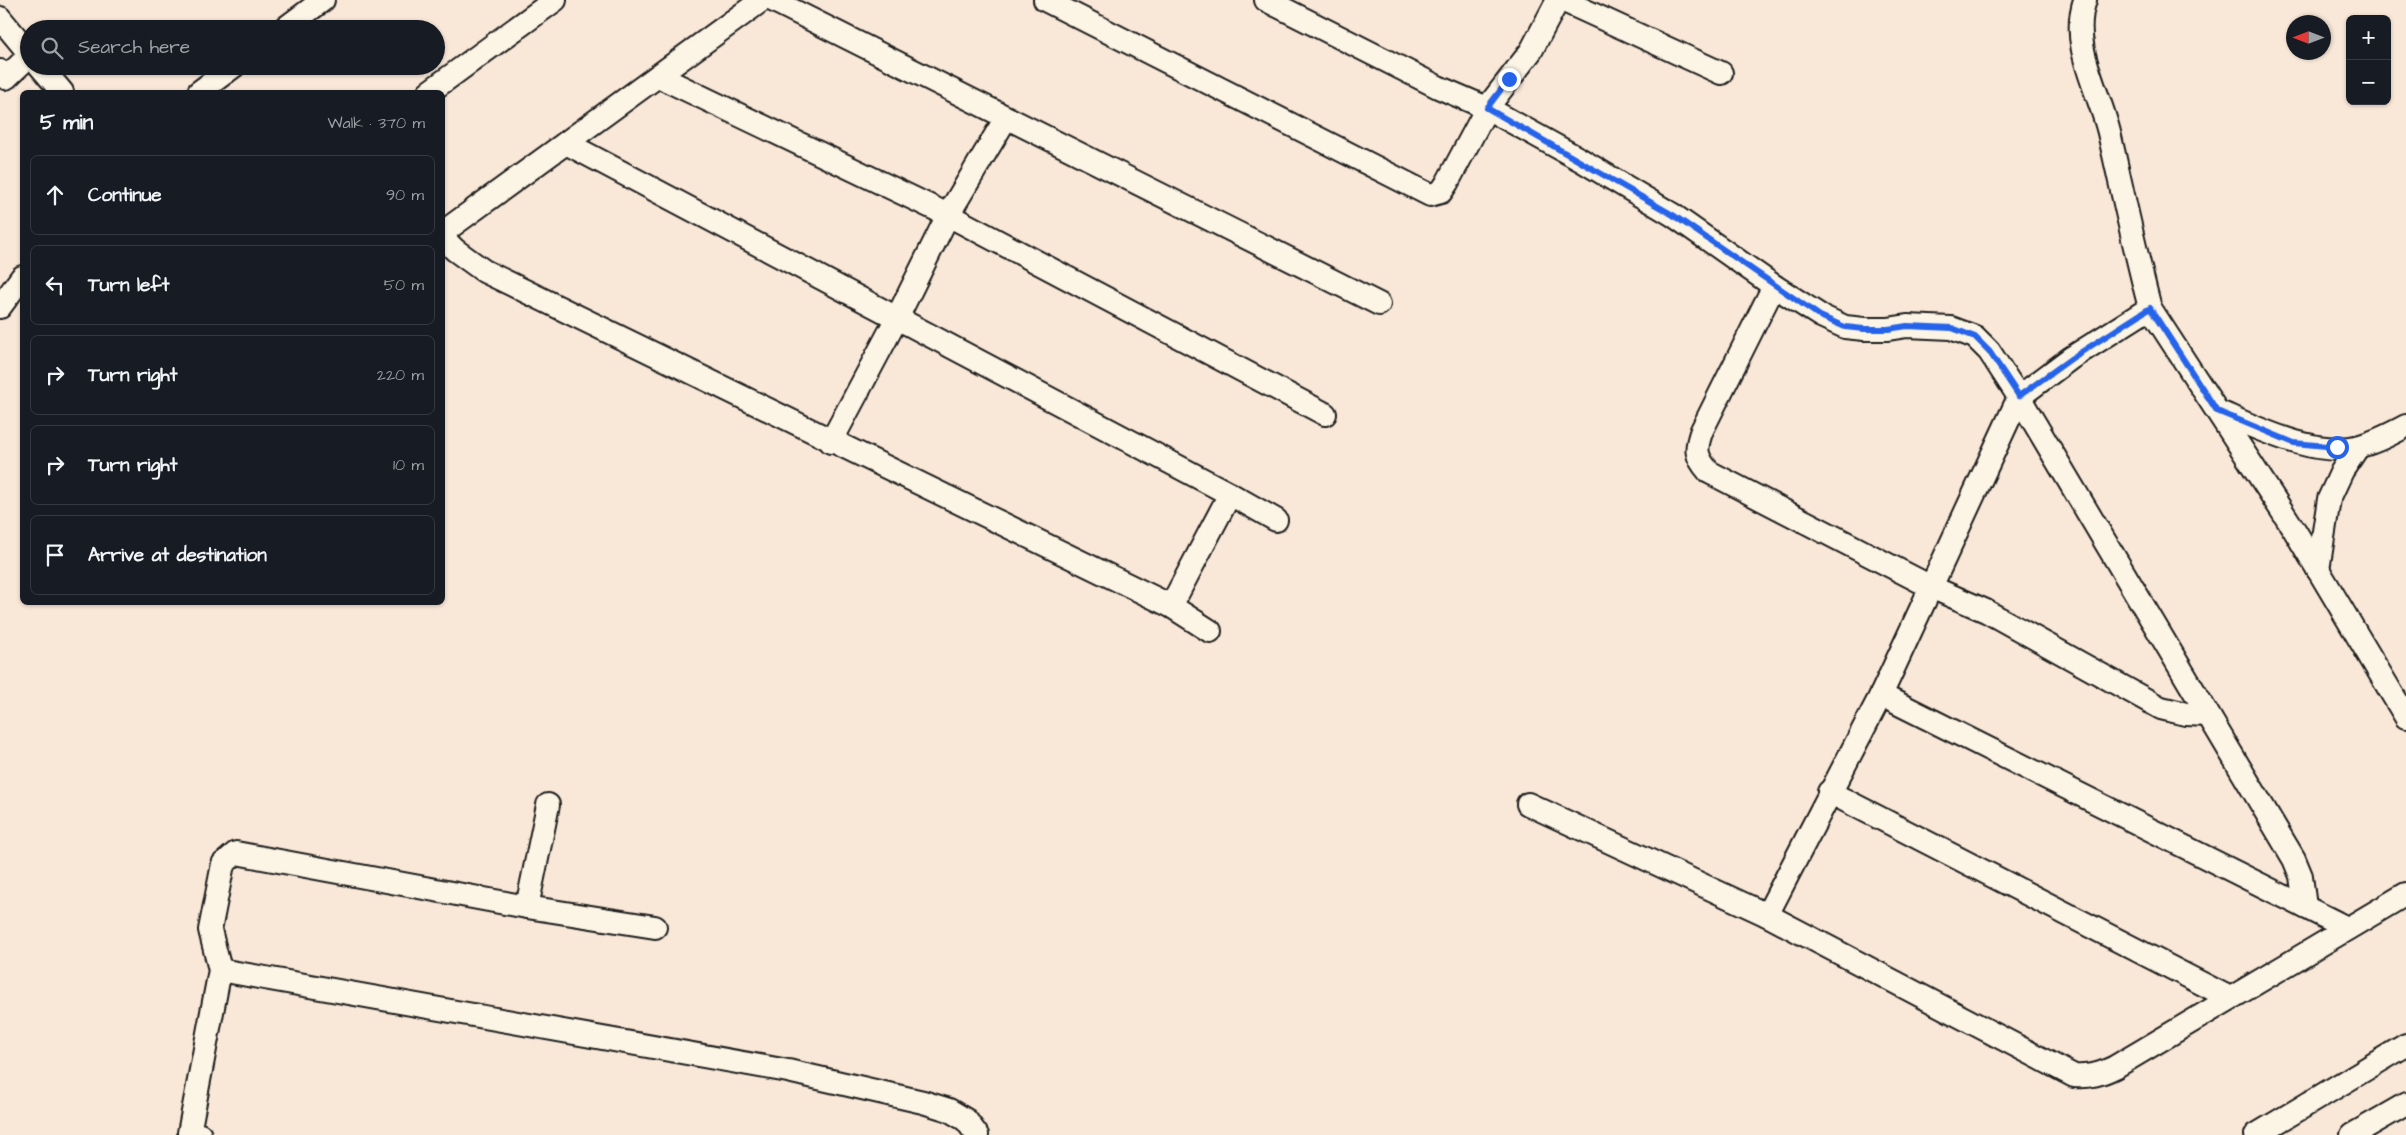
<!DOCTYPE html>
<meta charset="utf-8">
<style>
:root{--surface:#171b24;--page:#242831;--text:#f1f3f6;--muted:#9ea1a6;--line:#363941}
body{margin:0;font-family:"Architects Daughter",sans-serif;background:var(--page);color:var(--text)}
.controls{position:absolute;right:15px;top:15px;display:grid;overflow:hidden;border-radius:8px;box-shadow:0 1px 4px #0004}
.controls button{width:45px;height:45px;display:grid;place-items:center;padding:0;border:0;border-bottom:1px solid var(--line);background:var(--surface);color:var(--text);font:25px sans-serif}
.compass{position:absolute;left:2286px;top:15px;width:45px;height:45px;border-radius:50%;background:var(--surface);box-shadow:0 1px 4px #0004;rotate:270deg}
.stop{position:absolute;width:15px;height:15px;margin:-11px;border:4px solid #2563eb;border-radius:50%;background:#fff}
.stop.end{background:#2563eb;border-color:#fff;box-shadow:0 1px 5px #0008}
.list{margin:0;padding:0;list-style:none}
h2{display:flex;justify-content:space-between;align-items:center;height:65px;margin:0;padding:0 20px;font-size:21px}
h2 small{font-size:16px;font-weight:400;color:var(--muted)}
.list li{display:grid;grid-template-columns:32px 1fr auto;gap:15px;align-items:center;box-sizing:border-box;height:80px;margin:0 10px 10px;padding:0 10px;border:1px solid var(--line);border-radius:8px}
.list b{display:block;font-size:19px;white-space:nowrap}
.list em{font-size:16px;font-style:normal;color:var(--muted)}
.icon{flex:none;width:28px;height:28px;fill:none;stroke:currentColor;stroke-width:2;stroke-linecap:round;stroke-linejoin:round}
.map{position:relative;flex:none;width:2406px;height:1135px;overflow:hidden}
.search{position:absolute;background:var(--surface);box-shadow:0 1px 4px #0004;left:20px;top:20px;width:425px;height:55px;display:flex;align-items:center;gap:12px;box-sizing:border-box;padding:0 18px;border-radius:28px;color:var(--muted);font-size:19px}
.panel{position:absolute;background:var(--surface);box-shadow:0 1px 4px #0004;left:20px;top:90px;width:425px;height:515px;border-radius:8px}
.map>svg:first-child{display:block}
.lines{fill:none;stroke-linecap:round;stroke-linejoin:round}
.street-casing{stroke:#1c1c1c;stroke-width:26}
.street{stroke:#fcf5e5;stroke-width:22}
.route{stroke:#2563eb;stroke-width:6}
</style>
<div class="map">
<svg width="2406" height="1135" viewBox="0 0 2406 1135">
<rect width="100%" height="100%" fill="#f9e8d8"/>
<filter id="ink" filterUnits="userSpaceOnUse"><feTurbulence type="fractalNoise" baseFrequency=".02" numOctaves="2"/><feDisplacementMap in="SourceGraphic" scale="10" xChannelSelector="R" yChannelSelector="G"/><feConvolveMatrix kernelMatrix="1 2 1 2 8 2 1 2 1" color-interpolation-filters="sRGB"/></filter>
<g filter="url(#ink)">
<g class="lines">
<g class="street-casing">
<g id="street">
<path d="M 772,0 L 1379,304"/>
<path d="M 1045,0 L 1430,195 L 1441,192 L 1447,183 L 1487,108 L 1531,51 L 1558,0"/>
<path d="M 1266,0 L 1438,87 L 1487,108 L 1581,160 L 1673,215 L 1774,286 L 1821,316 L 1845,327 L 1864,329 L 1888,329 L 1907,326 L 1951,328 L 1975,337 L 1989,351 L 2019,397 L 2071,358 L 2150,308 C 2135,251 2123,194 2110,137 C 2101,93 2069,47 2085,0"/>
<path d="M 1562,0 L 1721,73"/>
<path d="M 0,18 L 29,53"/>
<path d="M 284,29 L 323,0"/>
<path d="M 40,66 L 62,92"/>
<path d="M 0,71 L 6,78 L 29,56"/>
<path d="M 658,76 L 948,215 L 1325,414"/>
<path d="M 199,92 L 234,66"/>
<path d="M 429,92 L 555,0"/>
<path d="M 566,143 L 1230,494 L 1276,520"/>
<path d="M 442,233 L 762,0"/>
<path d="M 442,237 L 455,250 L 484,271 L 1171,606 L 1210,631"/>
<path d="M 1774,286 L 1702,430 C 1695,449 1695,456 1709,472 L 1931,587 L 1986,611 L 2161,708 L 2186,714 L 2208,715"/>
<path d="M 0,307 L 22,277"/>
<path d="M 2150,308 L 2295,531 L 2406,717"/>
<path d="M 2019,397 L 2294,859 L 2301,876 L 2305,907"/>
<path d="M 2217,411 C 2257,428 2316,458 2360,446 C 2376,442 2391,434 2406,426"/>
<path d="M 831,442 L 897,318 L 948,215 L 1006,118"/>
<path d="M 2318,570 L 2329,499 L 2342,471 L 2358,447"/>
<path d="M 1171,606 L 1230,494"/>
<path d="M 1881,695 L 2347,928"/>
<path d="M 1829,792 L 2230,998"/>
<path d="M 1528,804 L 1767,915 L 2074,1076 C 2090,1077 2101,1074 2115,1067 L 2406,894"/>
<path d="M 527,907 L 548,805"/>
<path d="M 1767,915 L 1881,695 L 2019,397"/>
<path d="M 220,970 L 210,930 L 223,864 L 236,853 L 527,907 L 655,927"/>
<path d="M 200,1135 L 189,1133 L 220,970 L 788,1071 L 923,1102 L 949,1110 L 966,1120 L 977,1135"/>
<path d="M 2256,1135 L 2406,1045"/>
<path d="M 2352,1135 L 2406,1104"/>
</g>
</g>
<use href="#street" class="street"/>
</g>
</g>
<g class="lines" filter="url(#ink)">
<path class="route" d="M 1509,79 L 1487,108 L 1673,215 L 1820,316 L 1845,327 L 1864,329 L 1888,329 L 1907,326 L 1952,328 L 1975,337 L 1989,351 L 2019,396 L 2072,358 L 2150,308 L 2217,411 L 2294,443 L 2337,447"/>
</g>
</svg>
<div class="controls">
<button>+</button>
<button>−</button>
</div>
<svg class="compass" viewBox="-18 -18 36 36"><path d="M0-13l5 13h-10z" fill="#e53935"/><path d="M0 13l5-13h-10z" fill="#9ea1a6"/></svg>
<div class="stop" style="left:2337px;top:447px"></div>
<div class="stop end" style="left:1509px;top:79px"></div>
<div class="search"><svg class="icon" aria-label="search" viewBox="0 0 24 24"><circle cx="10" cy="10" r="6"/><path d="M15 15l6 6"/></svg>Search here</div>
<section class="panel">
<h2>5 min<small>Walk · 370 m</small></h2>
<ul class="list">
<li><svg class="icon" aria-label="ahead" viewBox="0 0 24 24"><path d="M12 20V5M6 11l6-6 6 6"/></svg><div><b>Continue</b></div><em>90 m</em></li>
<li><svg class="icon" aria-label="left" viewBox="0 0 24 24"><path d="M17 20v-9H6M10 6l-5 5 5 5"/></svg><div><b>Turn left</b></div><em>50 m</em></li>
<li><svg class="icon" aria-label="right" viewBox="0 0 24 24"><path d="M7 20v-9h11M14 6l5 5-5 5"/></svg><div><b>Turn right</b></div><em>220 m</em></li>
<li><svg class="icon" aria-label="right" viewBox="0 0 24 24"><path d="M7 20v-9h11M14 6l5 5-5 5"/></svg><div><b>Turn right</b></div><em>10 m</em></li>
<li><svg class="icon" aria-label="arrive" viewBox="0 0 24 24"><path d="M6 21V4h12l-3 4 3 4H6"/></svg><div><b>Arrive at destination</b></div></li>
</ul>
</section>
</div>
